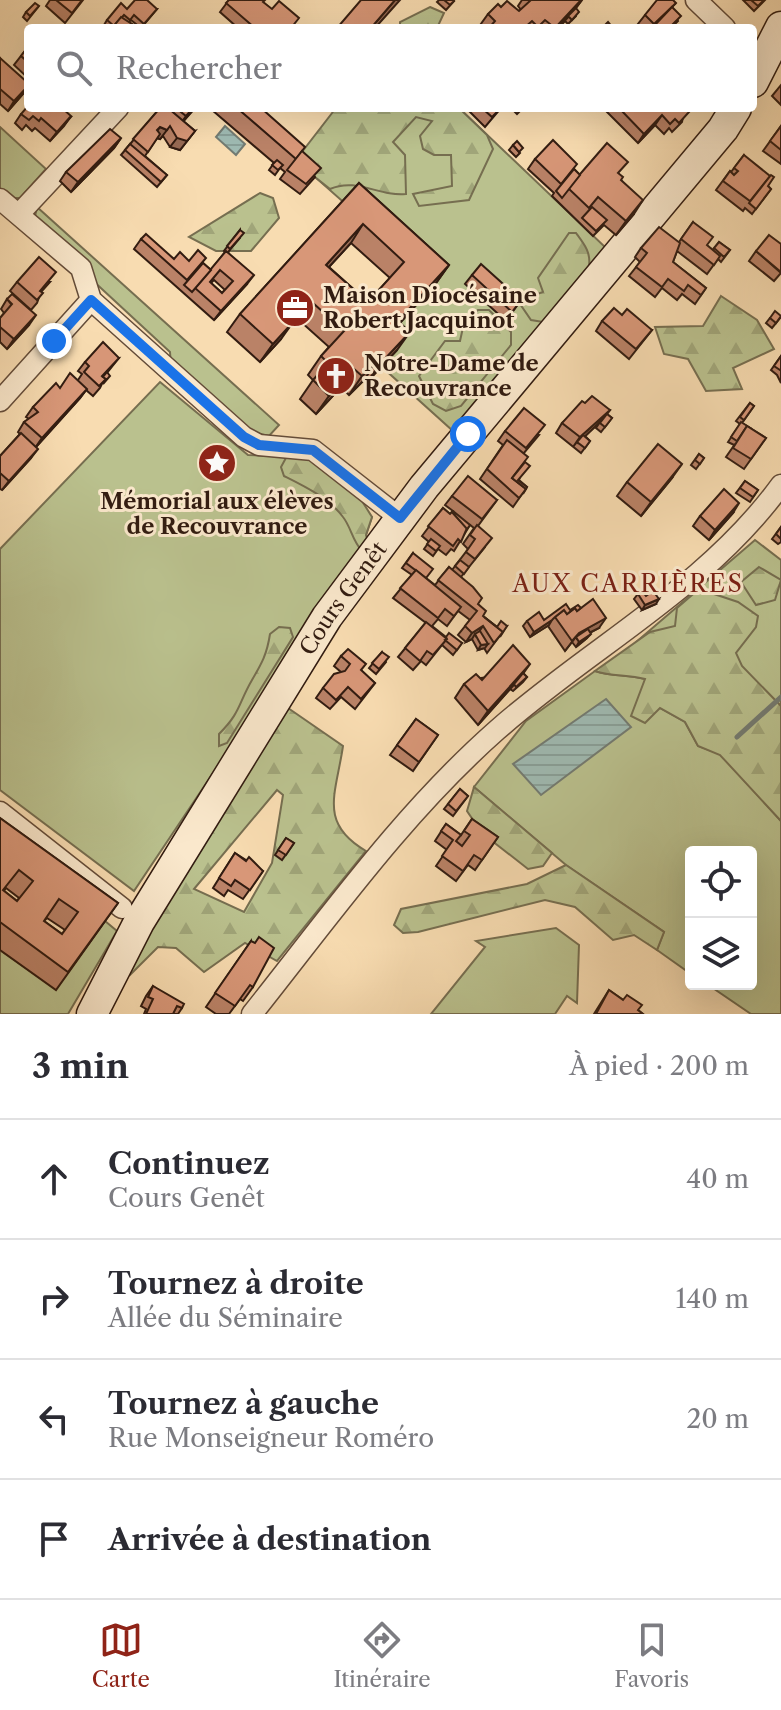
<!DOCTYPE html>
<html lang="fr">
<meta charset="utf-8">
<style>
:root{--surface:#fff;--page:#f7f7f7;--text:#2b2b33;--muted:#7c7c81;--line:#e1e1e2;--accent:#8f2418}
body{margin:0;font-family:"Libre Caslon Text",serif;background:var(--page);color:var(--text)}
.controls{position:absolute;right:24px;bottom:24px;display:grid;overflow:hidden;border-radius:8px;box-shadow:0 8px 32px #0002}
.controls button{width:72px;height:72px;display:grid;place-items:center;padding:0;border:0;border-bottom:2px solid var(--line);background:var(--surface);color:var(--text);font:40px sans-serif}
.stop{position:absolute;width:24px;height:24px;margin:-18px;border:6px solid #1a73e8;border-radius:50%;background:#fff}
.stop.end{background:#1a73e8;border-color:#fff;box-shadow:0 2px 8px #0008}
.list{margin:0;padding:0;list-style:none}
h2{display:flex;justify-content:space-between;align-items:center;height:104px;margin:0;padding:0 32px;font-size:34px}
h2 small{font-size:26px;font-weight:400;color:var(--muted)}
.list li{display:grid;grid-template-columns:52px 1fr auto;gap:24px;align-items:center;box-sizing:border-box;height:120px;padding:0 32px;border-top:2px solid var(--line)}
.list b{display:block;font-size:30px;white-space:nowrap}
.list p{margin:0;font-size:26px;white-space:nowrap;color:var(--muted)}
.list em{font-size:26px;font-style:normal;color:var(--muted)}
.icon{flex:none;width:44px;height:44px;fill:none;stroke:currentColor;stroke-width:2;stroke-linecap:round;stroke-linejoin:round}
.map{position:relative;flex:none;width:781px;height:1014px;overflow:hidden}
.search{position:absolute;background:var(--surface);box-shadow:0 8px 32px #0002;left:24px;right:24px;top:24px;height:88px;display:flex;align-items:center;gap:20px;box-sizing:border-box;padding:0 28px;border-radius:8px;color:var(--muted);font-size:30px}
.sheet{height:584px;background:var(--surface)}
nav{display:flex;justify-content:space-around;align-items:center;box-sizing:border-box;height:112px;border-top:2px solid var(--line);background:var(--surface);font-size:22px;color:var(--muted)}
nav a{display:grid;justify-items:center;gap:4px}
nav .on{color:var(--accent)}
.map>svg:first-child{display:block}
.green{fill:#bac18e;stroke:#766e50;stroke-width:2}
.forest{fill:url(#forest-firs);stroke:#766e50;stroke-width:2;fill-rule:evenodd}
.water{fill:url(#water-rules);stroke:#737b72;stroke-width:2}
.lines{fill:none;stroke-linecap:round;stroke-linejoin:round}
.stream{stroke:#737b72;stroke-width:5}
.minor-casing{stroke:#644c39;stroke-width:23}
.secondary-casing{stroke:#321c11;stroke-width:33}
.minor{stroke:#fae8cc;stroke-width:20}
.secondary{stroke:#fae8cc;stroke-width:30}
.wall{fill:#ba8267;stroke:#321c11;stroke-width:2;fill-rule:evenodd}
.shaded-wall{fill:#976a54;stroke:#321c11;stroke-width:2}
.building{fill:#d89778;stroke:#321c11;stroke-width:2;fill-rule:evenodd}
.route{stroke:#1a73e8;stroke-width:10}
.labels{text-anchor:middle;stroke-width:6;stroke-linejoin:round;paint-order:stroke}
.poi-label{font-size:22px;font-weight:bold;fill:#321c11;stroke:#fae8cc;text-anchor:start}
.street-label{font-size:22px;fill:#321c11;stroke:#fae8cc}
.neighbourhood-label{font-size:24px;letter-spacing:2px;fill:#7a1f14;stroke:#fae8cc}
</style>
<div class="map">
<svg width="781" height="1014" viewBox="0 0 781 1014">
<defs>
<pattern id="forest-firs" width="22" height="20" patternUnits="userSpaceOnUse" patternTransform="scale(2)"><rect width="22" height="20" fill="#bac18e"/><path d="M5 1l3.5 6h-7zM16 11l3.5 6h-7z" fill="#a0a579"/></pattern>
<pattern id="water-rules" width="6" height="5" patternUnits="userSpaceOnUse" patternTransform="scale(2)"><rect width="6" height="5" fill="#9fbab2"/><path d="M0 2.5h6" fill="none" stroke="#899f98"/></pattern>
</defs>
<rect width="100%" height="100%" fill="#f8dcb1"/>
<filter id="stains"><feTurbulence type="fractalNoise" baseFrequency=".0025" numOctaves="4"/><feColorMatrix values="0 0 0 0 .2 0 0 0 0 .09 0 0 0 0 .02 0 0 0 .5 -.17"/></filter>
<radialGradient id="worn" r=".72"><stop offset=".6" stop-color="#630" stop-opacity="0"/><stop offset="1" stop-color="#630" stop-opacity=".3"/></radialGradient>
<g class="green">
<path d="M 373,108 L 459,108 L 605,247 L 453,431 L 382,367 L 385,339 L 435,283 L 315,177 Z"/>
<path d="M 0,127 L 46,169 L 20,198 L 10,198 L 0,189 Z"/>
<path d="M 37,207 L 279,425 L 269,436 L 252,432 L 171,366 L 170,352 L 90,278 L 34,221 Z"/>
<path d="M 160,382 L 248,455 L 295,457 L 372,517 L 366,535 L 368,542 L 134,891 L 0,790 L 0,549 Z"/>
<path d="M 755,540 L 781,560 L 781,785 L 635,643 Z"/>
<path d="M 595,671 C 612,677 627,674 645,679 L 660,708 L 685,722 L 698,746 L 720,754 L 781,821 L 781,1014 L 751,1014 L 707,984 L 751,984 L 751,852 L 691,852 L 691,974 L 657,950 L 664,932 L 566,865 L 474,787 L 526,721 Z"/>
<path d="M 105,921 L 117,931 L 68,1014 L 0,1014 L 0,950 L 56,989 Z"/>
<path d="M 556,928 L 579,945 L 577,1003 L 567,996 L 555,1014 L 431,1014 L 485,947 L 476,941 Z"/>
</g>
<g class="forest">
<path d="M 430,7 L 444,13 L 437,28 L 400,28 L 400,22 Z"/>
<path d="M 336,108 L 459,108 L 487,135 L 493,149 L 469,200 L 419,206 L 413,194 L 452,186 L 451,155 L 434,155 L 423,149 L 420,136 L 432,121 L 416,117 L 393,142 L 405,155 L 406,194 C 379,197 357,177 330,189 L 295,161 Z"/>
<path d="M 260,193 L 273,198 L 279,218 L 251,251 L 216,251 L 189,237 Z"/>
<path d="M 569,233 L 576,233 C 584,244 591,252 589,266 L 543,322 L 531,320 L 518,301 L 543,292 L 538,278 Z"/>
<path d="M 721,296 L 757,320 L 774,349 L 733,368 L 742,389 L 706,391 L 688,359 L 664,354 L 655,327 L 703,326 Z"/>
<path d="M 478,310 L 489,310 L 511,332 L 511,345 L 461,406 L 446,411 L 433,404 L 419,376 L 445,341 L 460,341 L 464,323 Z"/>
<path d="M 304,454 L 357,493 L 372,517 L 366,535 L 368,542 L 362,551 C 352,540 351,527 343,517 C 329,498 304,486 284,476 L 281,467 L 287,456 Z"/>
<path d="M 759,567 L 781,580 L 775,600 L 756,605 L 741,582 Z"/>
<path d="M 699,589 L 738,602 L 758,616 L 756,627 L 736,653 L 742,666 L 781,706 L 781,821 L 720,755 L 698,746 L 685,722 L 660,708 L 645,723 L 631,716 L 645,679 C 627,674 612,677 595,671 L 650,632 L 675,626 L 677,608 Z"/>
<path d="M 279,627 L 290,628 L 293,637 L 227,743 L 219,746 L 219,734 C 241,712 238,704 252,680 C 262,663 267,654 270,634 Z"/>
<path d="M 288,708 L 343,746 C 336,794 318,823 366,851 L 277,961 L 245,943 L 204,972 L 176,948 L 158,947 L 130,975 L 125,968 ZM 277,790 L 283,795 L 272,863 L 244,912 L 194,889 Z"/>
<path d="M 474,787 L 552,853 L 543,866 L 528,869 L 482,833 L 467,811 Z"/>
<path d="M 566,865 L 664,932 L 657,950 L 634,935 L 613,940 L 575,907 L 545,900 L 418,932 L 403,933 L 394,925 L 401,909 L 527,884 Z"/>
</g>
<g class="water">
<path d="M 225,126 L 245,144 L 236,155 L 216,137 Z"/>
<path d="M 606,699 L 631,727 L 541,795 L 513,764 Z"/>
</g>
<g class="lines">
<path class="stream" d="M 737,737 L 781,697"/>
<g class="minor-casing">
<g id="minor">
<path d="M 696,0 L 725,28"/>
<path d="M 0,199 L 81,268 L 91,300 L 244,437 L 259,445 L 313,450 L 400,518"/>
<path d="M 19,214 L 118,108"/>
<path d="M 0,401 L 91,300"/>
<path d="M 0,812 L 122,908"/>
<path d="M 252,1014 C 330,916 403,813 497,730 C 592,646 705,589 781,485"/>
</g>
</g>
<g class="secondary-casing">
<g id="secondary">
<path d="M 753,82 L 781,27"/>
<path id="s1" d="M 92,1014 L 139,922 L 327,617 L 424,487 L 723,129 L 736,108"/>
</g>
</g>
<use href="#minor" class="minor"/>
<use href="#secondary" class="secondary"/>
</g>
<g class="wall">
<path d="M 50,0 L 83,0 L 65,23 L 46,6 Z"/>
<path d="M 229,0 L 264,3 L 292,28 L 238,28 L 220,12 Z"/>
<path d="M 439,0 L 453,0 L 454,1 L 446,10 L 437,2 Z"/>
<path d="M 522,0 L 582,0 L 576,8 L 576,16 L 568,24 L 565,21 L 558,28 L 478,28 L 488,14 L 501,7 L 519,11 L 521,10 L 518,6 Z"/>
<path d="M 743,0 L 765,0 L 754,11 Z"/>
<path d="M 676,3 L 672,7 L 678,21 L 671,28 L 642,28 L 638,24 L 645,15 Z"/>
<path d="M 39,6 L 27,21 L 23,17 L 26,12 Z"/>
<path d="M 127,9 L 157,9 L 141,28 L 131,20 L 129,22 L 138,28 L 108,28 L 104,25 L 107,20 Z"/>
<path d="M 28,47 L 28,78 L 14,65 Z"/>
<path d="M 0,58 L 23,94 L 8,111 L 0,104 Z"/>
<path d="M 781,85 L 781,105 L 772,96 Z"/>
<path d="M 160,108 L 195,108 L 183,121 L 195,131 L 180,150 L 170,147 L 163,136 L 160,139 L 157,138 L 145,156 L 167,175 L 157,187 L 121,155 Z"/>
<path d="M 213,108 L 261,108 L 302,151 L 315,177 L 300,194 L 280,179 L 285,172 L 280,168 L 275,175 L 269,170 L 274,163 L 212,110 Z"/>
<path d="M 466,108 L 501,108 L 485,127 Z"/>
<path d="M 511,108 L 523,108 L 517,114 Z"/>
<path d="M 605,108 L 685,108 L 682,122 L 672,132 L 669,128 L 664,134 L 655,125 L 638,143 L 604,109 Z"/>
<path d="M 21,114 L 71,117 L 50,141 L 35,128 L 32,131 L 26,125 L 22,130 L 15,123 Z"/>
<path d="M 781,126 L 781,164 L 763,151 Z"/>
<path d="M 121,138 L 114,148 L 71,192 L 60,181 L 66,172 Z"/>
<path d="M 513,145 L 520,153 L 516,157 L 509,150 Z"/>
<path d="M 744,155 L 768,186 L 771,189 L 752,214 L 745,208 L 743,211 L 716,190 L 730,171 L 731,172 Z"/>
<path d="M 535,159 L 574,169 L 580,175 L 619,174 L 634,214 L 616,235 L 604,225 L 593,236 L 552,196 L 554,193 L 528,169 Z"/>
<path d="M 359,183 L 449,265 L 436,283 L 400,323 L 397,350 L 367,382 L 364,380 L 349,395 L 341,387 L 316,414 L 300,399 L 313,380 L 308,375 L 321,356 L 329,347 L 290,312 L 288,315 L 281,339 L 260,362 L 227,332 L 240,314 ZM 351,243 L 390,278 L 368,302 L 329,267 Z"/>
<path d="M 693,222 L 707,246 L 713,250 L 719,242 L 730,250 L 721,262 L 718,259 L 707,274 L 677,251 L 673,262 L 706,288 L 695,304 L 682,294 L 677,300 L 662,288 L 655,297 L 629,276 L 640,262 L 635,257 L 641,248 L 679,242 Z"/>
<path d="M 240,230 L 240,238 L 228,252 L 247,284 L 214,320 L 134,249 L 141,239 L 174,259 L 203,263 L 211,270 L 225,252 L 224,251 ZM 214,280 L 225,290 L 222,293 L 211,283 Z"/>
<path d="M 756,251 L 781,273 L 774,281 L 749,261 Z"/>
<path d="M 472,275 L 521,300 L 506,321 L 465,284 Z"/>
<path d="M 17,282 L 50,282 L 41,292 L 37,303 L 31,310 L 10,291 Z"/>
<path d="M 7,299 L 29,325 L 7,349 L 0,342 L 0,318 L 4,313 L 1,309 Z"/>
<path d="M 781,317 L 772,328 L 766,323 L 770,318 Z"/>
<path d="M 602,321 L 652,330 L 629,359 L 596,331 Z"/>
<path d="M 781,356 L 781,383 L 777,375 L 771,370 Z"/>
<path d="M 119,358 L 107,373 L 100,388 L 93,396 L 86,390 L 80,398 L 36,447 L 31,458 L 2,490 L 0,489 L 0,456 L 20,434 L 18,432 L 24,422 L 29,419 L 26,417 L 33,407 L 60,388 L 78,380 L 82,374 L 78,371 L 85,362 Z"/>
<path d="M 585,403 L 610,410 L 607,414 L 612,418 L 601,432 L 596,428 L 600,422 L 585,436 L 590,441 L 581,453 L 556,433 L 562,423 Z"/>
<path d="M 750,403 L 754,406 L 742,423 L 766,438 L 744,469 L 726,457 L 735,444 L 734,445 L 728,442 L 740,424 L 736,421 Z"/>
<path d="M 505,431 L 539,435 L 523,454 L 525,462 L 519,480 L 527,487 L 513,507 L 480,479 L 503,445 L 498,441 Z"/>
<path d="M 699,454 L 704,458 L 696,469 L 691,465 Z"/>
<path d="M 672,478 L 641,516 L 617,496 L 627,482 Z"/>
<path d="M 745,481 L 758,490 L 750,502 L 736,493 Z"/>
<path d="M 452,496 L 497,500 L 478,526 L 485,547 L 461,577 L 478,604 L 483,616 L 497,627 L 507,626 L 487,653 L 484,648 L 478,650 L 472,639 L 466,642 L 458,635 L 470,620 L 458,611 L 447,626 L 438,619 L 432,626 L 446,637 L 462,643 L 453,655 L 442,645 L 426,665 L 421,661 L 413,670 L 398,657 L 426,623 L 393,598 L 412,575 L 402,568 L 413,553 L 426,578 L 435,585 L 449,567 L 452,570 L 468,549 L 463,544 L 474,528 L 470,525 L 454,551 L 451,549 L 446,555 L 438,549 L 433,556 L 424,549 L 429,542 L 422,536 L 443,508 L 450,514 L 453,511 L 445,505 Z"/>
<path d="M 733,513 L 709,540 L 693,526 L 700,516 Z"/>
<path d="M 781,527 L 781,542 L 778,544 L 772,539 Z"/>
<path d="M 638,594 L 646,596 L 656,604 L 642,610 L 634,599 Z"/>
<path d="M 570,610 L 599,628 L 590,633 L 587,638 L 576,647 L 572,642 L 565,651 L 548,626 L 549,625 L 530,637 L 523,626 L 527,621 L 544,620 Z"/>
<path d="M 382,652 L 386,662 L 376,674 L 369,668 Z"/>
<path d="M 341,656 L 362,671 L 375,683 L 355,709 L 341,697 L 330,709 L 316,698 L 323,688 L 341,672 L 334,666 Z"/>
<path d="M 523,673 L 527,677 L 523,682 L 513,691 L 510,689 L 478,725 L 455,698 L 464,684 L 481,678 Z"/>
<path d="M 416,719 L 438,735 L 413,771 L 390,755 Z"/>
<path d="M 460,789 L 468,796 L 453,816 L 444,809 Z"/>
<path d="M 0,818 L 118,903 L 56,990 L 0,950 ZM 6,888 L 19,898 L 17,901 L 4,891 ZM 47,918 L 65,930 L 62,934 L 44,921 Z"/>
<path d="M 472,819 L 498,837 L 475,870 L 468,865 L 456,881 L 436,866 L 447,850 L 435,841 L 446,824 L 461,835 Z"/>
<path d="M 286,838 L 294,843 L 282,860 L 275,855 Z"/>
<path d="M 235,853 L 263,871 L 243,899 L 228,890 L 224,896 L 213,888 Z"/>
<path d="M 251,941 L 253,987 L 243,1001 L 240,999 L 229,1014 L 216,1014 L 206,1007 Z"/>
<path d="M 153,986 L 182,1008 L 178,1014 L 144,1014 L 146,1009 L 141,1006 L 146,996 Z"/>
<path d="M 609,990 L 638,1010 L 643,1014 L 594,1014 Z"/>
</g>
<g class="shaded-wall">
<path d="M 395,0 L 400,0 L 375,28 L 371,28 Z"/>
<path d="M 582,0 L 572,13 L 558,28 L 555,28 Z"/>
<path d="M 28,86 L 23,94 L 8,111 L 14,101 Z"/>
<path d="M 193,108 L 195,108 L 176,130 L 186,116 Z"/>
<path d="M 662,115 L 655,125 L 638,143 L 644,134 Z"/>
<path d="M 71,116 L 64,126 L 50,141 L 57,132 Z"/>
<path d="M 160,127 L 167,130 L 160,139 L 153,137 Z"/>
<path d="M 195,131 L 180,150 L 170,147 L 177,138 Z"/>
<path d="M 121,138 L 114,148 L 71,192 L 78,182 Z"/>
<path d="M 643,200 L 634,214 L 616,235 L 626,221 Z"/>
<path d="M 363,224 L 351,243 L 314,283 L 326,265 Z"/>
<path d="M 449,265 L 436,283 L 385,339 L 398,321 Z"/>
<path d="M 254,275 L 247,284 L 214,320 L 221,311 Z"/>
<path d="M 303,294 L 290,312 L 273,331 L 285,313 Z"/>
<path d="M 36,315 L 29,325 L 7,349 L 14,339 Z"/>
<path d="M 294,321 L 281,339 L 260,362 L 273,344 Z"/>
<path d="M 410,332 L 397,350 L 367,382 L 380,364 Z"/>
<path d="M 377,361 L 364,380 L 349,395 L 362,376 Z"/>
<path d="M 354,369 L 341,387 L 316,414 L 329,396 Z"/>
<path d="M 87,389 L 80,398 L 35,448 L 42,438 Z"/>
<path d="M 610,410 L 603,419 L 578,443 L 577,442 L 573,447 L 580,437 Z"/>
<path d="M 38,449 L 31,458 L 2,490 L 9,481 Z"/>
<path d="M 682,464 L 672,478 L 641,516 L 651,502 Z"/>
<path d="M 739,503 L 733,513 L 709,540 L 715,530 Z"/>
<path d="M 659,599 L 656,604 L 642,610 L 645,605 Z"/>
<path d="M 606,618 L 599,628 L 577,639 L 576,637 L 565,651 L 579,633 Z"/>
<path d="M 552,620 L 549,625 L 530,637 L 534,632 Z"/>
<path d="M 483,626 L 476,636 L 475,634 L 472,639 L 466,642 L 472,633 Z"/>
<path d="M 591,634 L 587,638 L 576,647 L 579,642 Z"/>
<path d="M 488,644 L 485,648 L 478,650 L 481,645 Z"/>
<path d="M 530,664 L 520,678 L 478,725 L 488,711 Z"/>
</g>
<g class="building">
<path d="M 56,0 L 82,0 L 72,13 Z"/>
<path d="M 135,0 L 147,0 L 157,9 L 144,24 L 134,15 L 130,20 L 124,15 L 114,26 L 107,20 L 121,3 L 127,9 Z"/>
<path d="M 229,0 L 265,0 L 263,2 L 272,9 L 279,1 L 299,18 L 291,28 L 255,28 L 226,3 Z"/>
<path d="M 361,0 L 395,0 L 371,28 L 337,28 Z"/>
<path d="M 444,0 L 453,0 L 454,1 L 450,5 Z"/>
<path d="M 531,0 L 581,0 L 555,28 L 545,20 L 538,27 L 532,21 L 524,28 L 489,28 L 495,21 L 488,14 L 498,4 L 501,7 L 507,1 L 519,11 Z"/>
<path d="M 657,0 L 673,0 L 676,3 L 654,24 L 645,15 Z"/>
<path d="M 751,0 L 764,0 L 758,6 Z"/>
<path d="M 35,3 L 39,6 L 30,16 L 26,12 Z"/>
<path d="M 672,7 L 681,16 L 669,28 L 652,28 Z"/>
<path d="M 576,8 L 579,12 L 572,20 L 568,16 Z"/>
<path d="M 121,17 L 138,28 L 112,28 Z"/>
<path d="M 608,22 L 613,28 L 602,28 Z"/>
<path d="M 28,47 L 28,62 L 21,56 Z"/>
<path d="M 0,58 L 28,83 L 28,86 L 14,101 L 0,89 Z"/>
<path d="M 28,106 L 28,108 L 62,108 L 71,116 L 57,132 L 41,118 L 39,121 L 33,116 L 29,120 L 21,114 Z"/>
<path d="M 160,108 L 168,108 L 195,131 L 187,141 L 177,138 L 170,126 L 167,130 L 160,127 L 157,130 L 160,134 L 148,152 L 133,139 Z"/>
<path d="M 176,108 L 193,108 L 186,116 Z"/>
<path d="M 237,108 L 261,108 L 305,147 L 296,159 Z"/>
<path d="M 482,108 L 501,108 L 492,117 Z"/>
<path d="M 619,108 L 685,108 L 689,112 L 679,123 L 675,119 L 670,124 L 662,115 L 644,134 Z"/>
<path d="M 781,126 L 781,150 L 770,141 Z"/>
<path d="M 110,129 L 121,138 L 78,182 L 66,172 Z"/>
<path d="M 553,140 L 577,164 L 561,184 L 535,159 Z"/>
<path d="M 517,141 L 523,148 L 519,152 L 513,145 Z"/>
<path d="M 607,143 L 628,162 L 618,173 L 623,177 L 621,180 L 643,200 L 626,221 L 598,197 L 589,208 L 568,188 Z"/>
<path d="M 130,144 L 167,175 L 161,182 L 125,150 Z"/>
<path d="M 302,151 L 321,168 L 306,184 L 287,170 Z"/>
<path d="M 744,155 L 770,176 L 750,201 L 723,181 L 730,171 L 734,175 L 738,171 L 734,168 Z"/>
<path d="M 277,160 L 283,165 L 278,170 L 272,165 Z"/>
<path d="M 574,169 L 580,175 L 562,198 L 556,191 Z"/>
<path d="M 771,175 L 774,177 L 768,186 L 771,189 L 756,209 L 749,203 Z"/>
<path d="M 359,183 L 449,265 L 398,321 L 410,332 L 380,364 L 377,361 L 362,376 L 354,369 L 329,396 L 313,380 L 328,363 L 321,356 L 344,331 L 303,294 L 285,313 L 294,321 L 273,344 L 240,314 ZM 363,224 L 404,262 L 368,302 L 326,265 Z"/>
<path d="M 592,207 L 607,220 L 596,231 L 582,218 Z"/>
<path d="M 693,222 L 713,237 L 707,245 L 720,256 L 714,265 L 681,239 Z"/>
<path d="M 659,227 L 680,243 L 673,262 L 706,288 L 701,295 L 688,285 L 684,291 L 668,279 L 662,287 L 636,267 L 647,253 L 641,248 Z"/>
<path d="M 240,230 L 244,233 L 230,249 L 227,246 Z"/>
<path d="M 146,234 L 174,259 L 180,252 L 189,261 L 198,250 L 206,258 L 187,280 L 141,239 Z"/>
<path d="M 769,235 L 781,244 L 781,272 L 756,251 Z"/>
<path d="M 719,242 L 730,250 L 724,257 L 714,248 Z"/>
<path d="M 226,251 L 254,275 L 221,311 L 195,288 ZM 220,270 L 233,281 L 222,293 L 210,282 Z"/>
<path d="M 39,257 L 56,272 L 40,291 L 43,293 L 37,300 L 17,282 Z"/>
<path d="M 203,263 L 211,270 L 192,292 L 184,285 Z"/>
<path d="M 481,264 L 521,300 L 512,312 L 472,275 Z"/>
<path d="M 12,294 L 36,315 L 14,339 L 0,327 L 0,318 L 12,304 L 7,299 Z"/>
<path d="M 614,308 L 622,315 L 627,309 L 652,330 L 636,349 L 602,321 Z"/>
<path d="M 775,311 L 781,316 L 776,323 L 770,318 Z"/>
<path d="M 103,342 L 119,358 L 102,376 L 106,379 L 99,386 L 84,372 L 89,366 L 85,362 Z"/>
<path d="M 781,356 L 781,369 L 780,370 L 774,366 Z"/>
<path d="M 107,372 L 110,376 L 103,384 L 106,379 L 103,377 Z"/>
<path d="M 70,373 L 87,389 L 42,438 L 24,422 L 38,412 L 33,407 L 56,383 L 60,388 Z"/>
<path d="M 592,396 L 610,410 L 580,437 L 562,423 L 582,401 L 585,403 Z"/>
<path d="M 750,403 L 754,406 L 744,420 L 740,417 Z"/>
<path d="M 524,408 L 545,425 L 526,448 L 505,431 Z"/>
<path d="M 607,414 L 612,418 L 605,427 L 600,423 Z"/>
<path d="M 741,422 L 752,429 L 747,426 L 737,441 L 731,437 Z"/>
<path d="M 747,426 L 766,438 L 751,459 L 733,448 Z"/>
<path d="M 21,433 L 38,449 L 9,481 L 0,473 L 0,456 Z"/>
<path d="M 583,435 L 590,441 L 585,448 L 577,442 Z"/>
<path d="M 507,440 L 528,457 L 512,478 L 526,489 L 519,498 L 487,469 Z"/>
<path d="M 658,444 L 682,464 L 651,502 L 627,482 Z"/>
<path d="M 699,454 L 704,458 L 700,464 L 695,460 Z"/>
<path d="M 525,462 L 530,466 L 518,480 L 527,487 L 523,494 L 526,489 L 512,478 Z"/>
<path d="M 468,476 L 497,500 L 482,519 L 452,496 Z"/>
<path d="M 745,481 L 758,490 L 753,497 L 740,488 Z"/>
<path d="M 724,489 L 739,503 L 715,530 L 700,516 Z"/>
<path d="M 443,508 L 450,514 L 452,512 L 467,528 L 461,542 L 458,539 L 453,546 L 428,526 Z"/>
<path d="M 453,511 L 470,525 L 467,529 L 452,512 Z"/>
<path d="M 477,525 L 492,538 L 475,559 L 466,552 L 475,539 L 470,535 Z"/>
<path d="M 781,527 L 781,539 L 776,534 Z"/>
<path d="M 431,539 L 440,546 L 436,551 L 427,544 Z"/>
<path d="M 413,553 L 433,569 L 426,578 L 406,563 Z"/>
<path d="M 460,560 L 469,567 L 464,574 L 455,566 Z"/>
<path d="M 449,567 L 473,587 L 482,598 L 478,604 L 486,611 L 483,616 L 503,632 L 494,643 L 483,626 L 472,633 L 465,626 L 477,611 L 438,580 Z"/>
<path d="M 416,570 L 461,607 L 454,616 L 445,609 L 438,618 L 400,588 Z"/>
<path d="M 642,591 L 646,596 L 653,591 L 659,599 L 645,605 L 638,594 Z"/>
<path d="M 593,599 L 606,618 L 579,633 L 572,641 L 555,617 L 564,610 L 567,614 L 575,608 L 577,611 Z"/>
<path d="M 566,604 L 570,610 L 578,605 L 581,608 L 577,611 L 575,608 L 567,614 L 564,610 L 555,617 L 552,620 L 534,632 L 527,621 L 539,612 L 544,620 Z"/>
<path d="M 484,617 L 497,627 L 501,621 L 507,626 L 500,637 L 503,632 Z"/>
<path d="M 426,622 L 447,639 L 433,655 L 427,651 L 420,661 L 405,648 Z"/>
<path d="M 588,629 L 591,634 L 579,642 L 576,637 Z"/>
<path d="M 480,631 L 488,644 L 481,645 L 475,634 Z"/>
<path d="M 449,633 L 462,643 L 457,650 L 445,640 L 447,639 L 446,637 Z"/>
<path d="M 513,645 L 530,664 L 488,711 L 464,684 L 476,674 L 482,680 Z"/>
<path d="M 348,649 L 366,664 L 361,670 L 375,683 L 361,699 L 348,687 L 336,700 L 323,688 L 334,674 L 345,671 L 350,664 L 341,656 Z"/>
<path d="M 382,652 L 389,657 L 379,669 L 372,663 Z"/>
<path d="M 523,673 L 527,677 L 516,687 L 514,684 Z"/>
<path d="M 416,719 L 438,735 L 419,762 L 397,745 Z"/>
<path d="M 460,789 L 468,796 L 456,811 L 448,804 Z"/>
<path d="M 0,818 L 118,903 L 68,972 L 0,922 ZM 19,870 L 33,881 L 17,901 L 3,890 ZM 59,899 L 78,912 L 62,934 L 44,921 Z"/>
<path d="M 472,819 L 498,837 L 482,860 L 474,855 L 463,871 L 442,856 L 453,840 L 441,831 L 446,824 L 461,835 L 456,841 L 462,846 L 470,835 L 464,831 Z"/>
<path d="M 286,838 L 294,843 L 286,855 L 278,850 Z"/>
<path d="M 235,853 L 246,861 L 249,857 L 263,871 L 250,890 L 235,880 L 231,886 L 219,878 Z"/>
<path d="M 259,937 L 274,948 L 253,987 L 250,985 L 235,1006 L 215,993 L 251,941 L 255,943 Z"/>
<path d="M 153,986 L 184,1004 L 182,1008 L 177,1006 L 173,1014 L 146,1014 L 153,999 L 148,997 Z"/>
<path d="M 609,990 L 623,1000 L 627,995 L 642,1005 L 638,1010 L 643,1014 L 596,1014 Z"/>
</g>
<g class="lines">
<path class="route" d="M 54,341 L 91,300 L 244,437 L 259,445 L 313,450 L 400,518 L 468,434"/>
</g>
<defs>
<g id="office-disc" transform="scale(2)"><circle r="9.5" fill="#8f2418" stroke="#fae8cc"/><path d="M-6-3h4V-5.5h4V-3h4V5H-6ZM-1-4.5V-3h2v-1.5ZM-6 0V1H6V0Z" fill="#fff"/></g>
<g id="church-disc" transform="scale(2)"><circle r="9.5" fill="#8f2418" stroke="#fae8cc"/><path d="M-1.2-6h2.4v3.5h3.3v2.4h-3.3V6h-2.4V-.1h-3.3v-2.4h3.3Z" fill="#fff"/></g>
<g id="sight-disc" transform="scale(2)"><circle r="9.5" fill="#8f2418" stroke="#fae8cc"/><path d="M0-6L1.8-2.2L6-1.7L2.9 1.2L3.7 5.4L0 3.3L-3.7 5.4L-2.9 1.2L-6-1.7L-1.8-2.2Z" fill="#fff"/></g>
</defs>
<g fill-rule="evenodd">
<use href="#office-disc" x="295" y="308"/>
<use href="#church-disc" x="336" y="376"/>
<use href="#sight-disc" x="217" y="463"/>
</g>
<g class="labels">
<g class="poi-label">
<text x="323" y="303">Maison Diocésaine<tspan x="323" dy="25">Robert Jacquinot</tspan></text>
<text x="364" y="371">Notre-Dame de<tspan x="364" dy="25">Recouvrance</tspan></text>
<text x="217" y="509" text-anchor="middle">Mémorial aux élèves<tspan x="217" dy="25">de Recouvrance</tspan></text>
</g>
<g class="street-label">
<text dy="8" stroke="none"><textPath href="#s1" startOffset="486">Cours Genêt</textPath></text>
</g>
<g class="neighbourhood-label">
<text x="628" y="592">AUX CARRIÈRES</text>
</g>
</g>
<rect width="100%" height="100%" filter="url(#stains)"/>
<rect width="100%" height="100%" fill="url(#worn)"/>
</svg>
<div class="controls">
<button><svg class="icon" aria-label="locate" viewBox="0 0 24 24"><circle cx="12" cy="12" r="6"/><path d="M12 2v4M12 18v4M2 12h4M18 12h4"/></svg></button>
<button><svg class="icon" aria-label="layers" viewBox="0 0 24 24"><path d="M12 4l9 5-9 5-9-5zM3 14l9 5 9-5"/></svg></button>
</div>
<div class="stop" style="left:468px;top:434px"></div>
<div class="stop end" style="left:54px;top:341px"></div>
<div class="search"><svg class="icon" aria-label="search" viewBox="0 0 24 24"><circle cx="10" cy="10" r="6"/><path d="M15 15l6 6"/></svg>Rechercher</div>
</div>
<section class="sheet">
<h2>3 min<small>À pied · 200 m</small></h2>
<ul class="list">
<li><svg class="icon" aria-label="ahead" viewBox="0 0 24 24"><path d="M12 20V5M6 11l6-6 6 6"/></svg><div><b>Continuez</b><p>Cours Genêt</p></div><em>40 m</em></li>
<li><svg class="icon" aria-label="right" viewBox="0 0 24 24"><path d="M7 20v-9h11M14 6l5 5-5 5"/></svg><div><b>Tournez à droite</b><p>Allée du Séminaire</p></div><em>140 m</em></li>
<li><svg class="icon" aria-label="left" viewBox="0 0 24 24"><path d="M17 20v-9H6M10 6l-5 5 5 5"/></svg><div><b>Tournez à gauche</b><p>Rue Monseigneur Roméro</p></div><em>20 m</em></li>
<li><svg class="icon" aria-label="arrive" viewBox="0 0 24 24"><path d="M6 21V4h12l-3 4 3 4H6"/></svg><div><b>Arrivée à destination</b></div></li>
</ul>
</section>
<nav>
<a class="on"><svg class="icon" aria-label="map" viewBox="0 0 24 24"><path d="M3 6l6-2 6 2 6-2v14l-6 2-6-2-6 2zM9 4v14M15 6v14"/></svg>Carte</a>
<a><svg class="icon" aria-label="directions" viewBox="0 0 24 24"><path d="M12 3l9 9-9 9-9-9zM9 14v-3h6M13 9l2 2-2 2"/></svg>Itinéraire</a>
<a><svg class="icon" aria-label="saved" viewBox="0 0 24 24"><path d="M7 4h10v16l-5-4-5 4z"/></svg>Favoris</a>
</nav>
